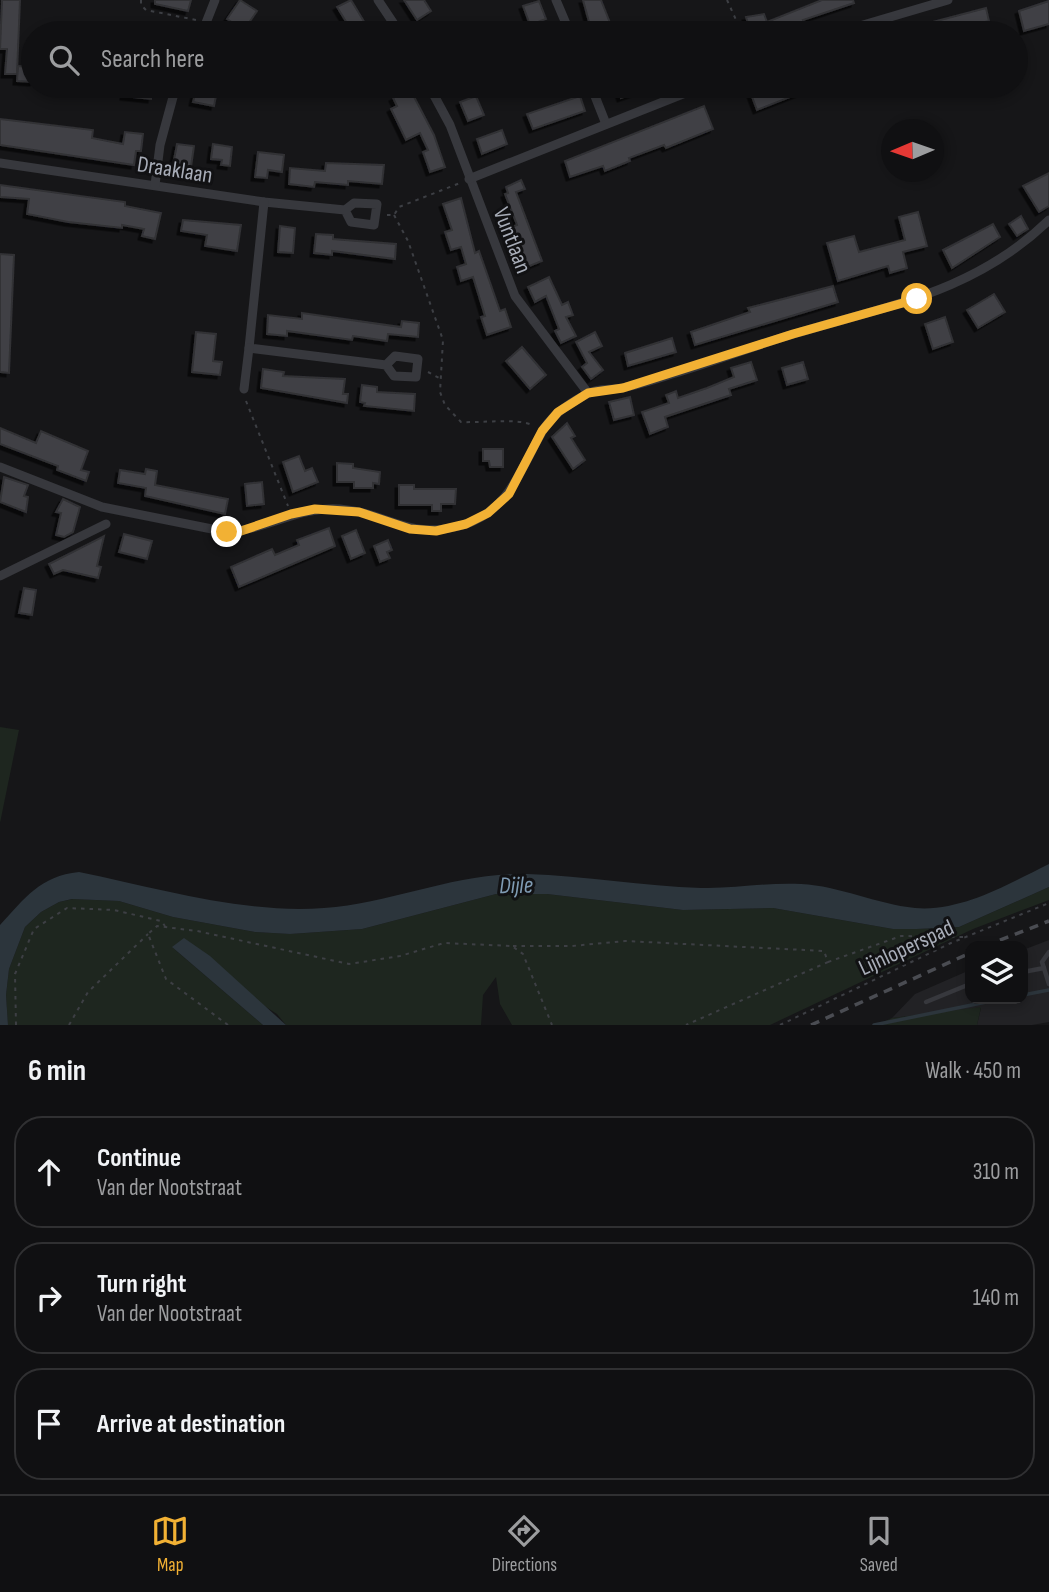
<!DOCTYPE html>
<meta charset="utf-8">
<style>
:root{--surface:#101012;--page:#19191b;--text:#f1f3f6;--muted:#9c9d9f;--line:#303032;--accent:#f2b134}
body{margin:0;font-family:"Sofia Sans Condensed",sans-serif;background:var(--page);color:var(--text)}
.controls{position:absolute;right:21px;bottom:21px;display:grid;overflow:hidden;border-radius:14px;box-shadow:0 4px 10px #0003}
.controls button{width:63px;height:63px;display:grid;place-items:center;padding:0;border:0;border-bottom:2px solid var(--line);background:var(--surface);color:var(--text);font:35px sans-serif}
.compass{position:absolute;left:881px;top:119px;width:63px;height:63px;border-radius:50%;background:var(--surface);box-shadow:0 4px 10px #0003;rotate:268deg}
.stop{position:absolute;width:21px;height:21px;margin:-16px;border:5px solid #f2b134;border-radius:50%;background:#fff}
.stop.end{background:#f2b134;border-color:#fff;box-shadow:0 2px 7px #0008}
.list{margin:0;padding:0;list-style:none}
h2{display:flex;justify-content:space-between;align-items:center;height:91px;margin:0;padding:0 28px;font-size:30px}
h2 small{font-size:23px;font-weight:400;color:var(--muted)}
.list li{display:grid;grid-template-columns:46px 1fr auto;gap:21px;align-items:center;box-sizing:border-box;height:112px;margin:0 14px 14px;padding:0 14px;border:2px solid var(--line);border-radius:28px}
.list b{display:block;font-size:26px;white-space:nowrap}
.list p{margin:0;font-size:23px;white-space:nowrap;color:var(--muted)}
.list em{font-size:23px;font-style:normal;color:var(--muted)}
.icon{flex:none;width:38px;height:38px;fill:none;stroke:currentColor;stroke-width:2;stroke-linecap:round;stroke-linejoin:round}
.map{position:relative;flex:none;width:1049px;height:1025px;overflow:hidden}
.search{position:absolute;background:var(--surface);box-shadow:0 4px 10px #0003;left:21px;right:21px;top:21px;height:77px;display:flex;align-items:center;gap:18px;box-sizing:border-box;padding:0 24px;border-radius:38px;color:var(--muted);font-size:26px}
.sheet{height:469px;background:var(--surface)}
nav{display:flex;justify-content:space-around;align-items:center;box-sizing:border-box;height:98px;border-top:2px solid var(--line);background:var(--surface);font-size:19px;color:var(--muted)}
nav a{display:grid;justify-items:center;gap:4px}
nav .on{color:var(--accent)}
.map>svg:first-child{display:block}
.built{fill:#222225}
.green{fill:#1e261f}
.water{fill:#2c353c}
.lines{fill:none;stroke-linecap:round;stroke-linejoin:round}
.stream{stroke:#2c353c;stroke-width:3.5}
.building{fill:#404145;stroke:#303034;stroke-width:2;filter:url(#shadow)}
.path{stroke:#3d3f44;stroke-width:2;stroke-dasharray:3.5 5;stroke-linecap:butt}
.lane{stroke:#37383d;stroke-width:4.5}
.street{stroke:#37383d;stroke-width:9}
.rail{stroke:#4a4c52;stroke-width:3.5;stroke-dasharray:9 7;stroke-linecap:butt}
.route{stroke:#f2b134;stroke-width:9}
.labels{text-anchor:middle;stroke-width:6;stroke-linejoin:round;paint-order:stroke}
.street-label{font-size:23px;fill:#a8adb8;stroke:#111113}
.water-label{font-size:24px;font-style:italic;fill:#7f9bb3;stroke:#111113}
</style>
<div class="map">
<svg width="1049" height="1025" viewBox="0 0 1049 1025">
<defs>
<filter id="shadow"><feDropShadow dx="-3.5" dy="3.5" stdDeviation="0" flood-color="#0009"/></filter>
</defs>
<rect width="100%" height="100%" fill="#161618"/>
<path class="built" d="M 1049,940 L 1049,1022 L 1032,1025 L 977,1025 L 981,1008 L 892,1018 L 915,994 L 970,970 L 970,999 L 1023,999 L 1023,950 Z"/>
<g class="green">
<path d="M 0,727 L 19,730 L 0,823 Z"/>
<path d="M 1049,887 L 1049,900 L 973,929 L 770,1025 L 512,1025 L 500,1004 L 496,977 L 483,995 L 481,1025 L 286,1025 L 277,1014 L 173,948 L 263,1025 L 8,1025 L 6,995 L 9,969 L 25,927 L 41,912 L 59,902 L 73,899 L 119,901 L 173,917 L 255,932 L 290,934 L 362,929 L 496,894 L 547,894 L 683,910 L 773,908 L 893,929 L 917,929 L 959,927 Z"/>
<path d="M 981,1007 L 977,1025 L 877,1025 L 892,1018 Z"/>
</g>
<g class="water">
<path d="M 1049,864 L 1049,887 L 959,927 L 917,929 L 893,929 L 773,908 L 683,910 L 547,894 L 496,894 L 362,929 L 290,934 L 255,932 L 173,917 L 119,901 L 72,899 L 59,902 L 41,912 L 25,927 L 9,969 L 6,995 L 8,1025 L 0,1025 L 0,925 C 25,898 40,876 79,872 C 158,888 243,914 324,908 C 393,903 456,872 527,874 C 585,876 643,886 701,888 C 734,889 768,882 801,884 C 840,886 876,904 915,908 C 962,912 1008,884 1049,864 Z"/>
<path d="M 184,938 L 210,956 L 286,1025 L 263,1025 L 172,947 Z"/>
</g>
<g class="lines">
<g class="stream">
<path d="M 1023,995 L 1049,990"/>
<path d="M 874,1025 L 1001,999"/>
</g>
</g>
<g class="building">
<path d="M 2,0 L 20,0 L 17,74 L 5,74 L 7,49 L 0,49 Z"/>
<path d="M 155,0 L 191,0 L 188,11 L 155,4 Z"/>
<path d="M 240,0 L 257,11 L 244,30 L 227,19 Z"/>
<path d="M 351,0 L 371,33 L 353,33 L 337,7 Z"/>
<path d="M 404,0 L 424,0 L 431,11 L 417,20 Z"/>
<path d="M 583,0 L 601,0 L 614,33 L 592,33 Z"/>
<path d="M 822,0 L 853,0 L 854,3 L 803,20 L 805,24 L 781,33 L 756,33 L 755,29 L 750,30 L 746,17 L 764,14 L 767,22 Z"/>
<path d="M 539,1 L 546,19 L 530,25 L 523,6 Z"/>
<path d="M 1049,1 L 1049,24 L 1024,31 L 1019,11 Z"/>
<path d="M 986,8 L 989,21 L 953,31 L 954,33 L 927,33 L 925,24 Z"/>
<path d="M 18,66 L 33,67 L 33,82 L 17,81 Z"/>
<path d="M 125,86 L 153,87 L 151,99 L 124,96 Z"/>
<path d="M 197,86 L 217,91 L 214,106 L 193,102 Z"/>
<path d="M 617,86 L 652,86 L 652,87 L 621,98 Z"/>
<path d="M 748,86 L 818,86 L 757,110 Z"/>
<path d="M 410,89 L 434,135 L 445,167 L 430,172 L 423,152 L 428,150 L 420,133 L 406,140 L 391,109 L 397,106 L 393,98 Z"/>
<path d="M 476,96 L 484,115 L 468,121 L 460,102 Z"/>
<path d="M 580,96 L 585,111 L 533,129 L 527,114 Z"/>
<path d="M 704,106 L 713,129 L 666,148 L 664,145 L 629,158 L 630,161 L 605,171 L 603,166 L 570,177 L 565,161 Z"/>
<path d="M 0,119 L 93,130 L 92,138 L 123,144 L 125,132 L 143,134 L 141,151 L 136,151 L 134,165 L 0,145 Z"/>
<path d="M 502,130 L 507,144 L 482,154 L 477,139 Z"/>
<path d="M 177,144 L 194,146 L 191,167 L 173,165 Z"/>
<path d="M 213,144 L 232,147 L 230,166 L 221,165 L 222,160 L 211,159 Z"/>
<path d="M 258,152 L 284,155 L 282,172 L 268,170 L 267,178 L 255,177 Z"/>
<path d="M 326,163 L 384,165 L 382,184 L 348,181 L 348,185 L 315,182 L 314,187 L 289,184 L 290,168 L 325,171 Z"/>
<path d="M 1049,173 L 1049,206 L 1039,212 L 1023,186 Z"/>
<path d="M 521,180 L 525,189 L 516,192 L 542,261 L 527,267 L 512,227 L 517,225 L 505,194 L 508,193 L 506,187 Z"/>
<path d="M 0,185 L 125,202 L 125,206 L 161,213 L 155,239 L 142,236 L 144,229 L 122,225 L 122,228 L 68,222 L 27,214 L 29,199 L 0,197 Z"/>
<path d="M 461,198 L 475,253 L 479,251 L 500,311 L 505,309 L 511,327 L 487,335 L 481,317 L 485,316 L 473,277 L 461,281 L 457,267 L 466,264 L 461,247 L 451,250 L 445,232 L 452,230 L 443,204 Z"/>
<path d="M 918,212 L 927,246 L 903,252 L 907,268 L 890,273 L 888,266 L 838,281 L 827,243 L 854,236 L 859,252 L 905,240 L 899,217 Z"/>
<path d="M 1021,216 L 1028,229 L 1017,236 L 1009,224 Z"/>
<path d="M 183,220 L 241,225 L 237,251 L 205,246 L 207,235 L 181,231 Z"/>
<path d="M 993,224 L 1000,237 L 952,268 L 943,250 Z"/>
<path d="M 280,226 L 295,228 L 293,253 L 278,252 Z"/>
<path d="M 316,234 L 333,235 L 333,239 L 396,244 L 395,259 L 332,251 L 332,255 L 314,253 Z"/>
<path d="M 0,254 L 14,255 L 9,373 L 0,372 Z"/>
<path d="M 549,277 L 562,305 L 568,302 L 573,315 L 566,317 L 576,336 L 561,343 L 555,331 L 559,329 L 546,296 L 535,302 L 528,287 Z"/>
<path d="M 833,286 L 838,302 L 695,345 L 691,332 L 750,312 L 748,308 Z"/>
<path d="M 994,294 L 1005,312 L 978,328 L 967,310 Z"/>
<path d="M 302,313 L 401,327 L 402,321 L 419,323 L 418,337 L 388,334 L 387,341 L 353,336 L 352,340 L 287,331 L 287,336 L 267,334 L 268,315 L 302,319 Z"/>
<path d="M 945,317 L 953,342 L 933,349 L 925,324 Z"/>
<path d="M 196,332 L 216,334 L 213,361 L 222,362 L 220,375 L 192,372 Z"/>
<path d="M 595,332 L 602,346 L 589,352 L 603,370 L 591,379 L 582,367 L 587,363 L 576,342 Z"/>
<path d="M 672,338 L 676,352 L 628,366 L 625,353 Z"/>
<path d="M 522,347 L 546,375 L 530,389 L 506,361 Z"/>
<path d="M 751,362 L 757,380 L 729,389 L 731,395 L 665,417 L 668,427 L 650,434 L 642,412 L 669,403 L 666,395 L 676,391 L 678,398 L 707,388 L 734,377 L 731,368 Z"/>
<path d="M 803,362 L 808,379 L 787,385 L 782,368 Z"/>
<path d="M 263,369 L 284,372 L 283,376 L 345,379 L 343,394 L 348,394 L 347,403 L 261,388 Z"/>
<path d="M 362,385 L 377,387 L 377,392 L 415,394 L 414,411 L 364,406 L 365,403 L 360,402 Z"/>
<path d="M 630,397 L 634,415 L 614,420 L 609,402 Z"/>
<path d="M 567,423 L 575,436 L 571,438 L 585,460 L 573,469 L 552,437 Z"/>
<path d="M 0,428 L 36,443 L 41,431 L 88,451 L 81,470 L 89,472 L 86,481 L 57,470 L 58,466 L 0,444 Z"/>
<path d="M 483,449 L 503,449 L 503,467 L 490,467 L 489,461 L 483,461 Z"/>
<path d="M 299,456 L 305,471 L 312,468 L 318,482 L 293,492 L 283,462 Z"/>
<path d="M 337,463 L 353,464 L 353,468 L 380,472 L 379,484 L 373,483 L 373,488 L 354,488 L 354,482 L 337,482 Z"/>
<path d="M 146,469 L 157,471 L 155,485 L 228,499 L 225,514 L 145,496 L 146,488 L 118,483 L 120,470 L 145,474 Z"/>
<path d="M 4,477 L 28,485 L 24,496 L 28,497 L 26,512 L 0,502 Z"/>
<path d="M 262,482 L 264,504 L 247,506 L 245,484 Z"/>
<path d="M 399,485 L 414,485 L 414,489 L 456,489 L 455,504 L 441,504 L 441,511 L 432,511 L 432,505 L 399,505 Z"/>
<path d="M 63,499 L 80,507 L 73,532 L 64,537 L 56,535 L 61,513 L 56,512 Z"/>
<path d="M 329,528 L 335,546 L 239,587 L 231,567 L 272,549 L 275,555 L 299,545 L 297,540 Z"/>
<path d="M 356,530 L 365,553 L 351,559 L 342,536 Z"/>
<path d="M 124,534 L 152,541 L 147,559 L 119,552 Z"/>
<path d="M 104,536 L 97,566 L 101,567 L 98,578 L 63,570 L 54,574 L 49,564 Z"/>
<path d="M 388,540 L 392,550 L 387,552 L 390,558 L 380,562 L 374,546 Z"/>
<path d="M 24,588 L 36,590 L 32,615 L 19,613 Z"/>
</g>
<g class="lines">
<g class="path">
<path d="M 141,0 L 141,5 L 146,10 L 196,20"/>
<path d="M 727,0 L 742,33"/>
<path d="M 387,215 L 394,215 L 399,207 L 460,183"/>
<path d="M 394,215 L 408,241 L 443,340 L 440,392 L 445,405 L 461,422 C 481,423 518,418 532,425"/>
<path d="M 428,372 L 439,378"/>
<path d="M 246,401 L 288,506"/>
<path d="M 513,946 L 572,946 L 625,941 L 824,951 L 828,962 L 686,1025"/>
<path d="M 828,962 L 901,936 L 964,937"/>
<path d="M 16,1025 L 15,974 L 34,929 L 67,908 L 114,910 L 161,921 L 165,926"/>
<path d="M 69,1025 L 88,992 L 148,934"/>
<path d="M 228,1025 L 166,979 L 148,934 L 157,926 L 197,931 L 349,964 L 400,956 L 444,943 L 512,946 L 523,954 L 552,1025"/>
<path d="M 780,1025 L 951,943 L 1049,903"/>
</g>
<g class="lane">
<path d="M 1049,952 L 1042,962 L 1049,984"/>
<path d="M 1023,972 L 1044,968"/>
<path d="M 926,1002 L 970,984"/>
</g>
<g class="street">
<path d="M 378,0 L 400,33"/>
<path d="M 556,0 L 570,33"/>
<path d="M 202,33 L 215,0"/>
<path d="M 836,33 L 948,0"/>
<path d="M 429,86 L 450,125 L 515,296 L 588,393"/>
<path d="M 591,86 L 606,124"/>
<path d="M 0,163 L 264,202 L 345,210 L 354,203 L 377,204 L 374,225 L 351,222 L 345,210"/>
<path d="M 469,179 L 703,86"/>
<path d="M 155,185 L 160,145 L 176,86"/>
<path d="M 264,202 L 249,348 L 386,365 L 394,376 L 416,377 L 418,359 L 395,356 L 386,365"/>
<path d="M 244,389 L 249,348"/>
<path d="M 0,467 L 102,507 L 227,532 C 266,530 299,506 340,509 C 389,513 408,541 463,525 C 509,511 520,470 542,432 C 551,415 568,404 585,395 C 598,387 612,391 626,387 C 642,384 657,379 672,374 C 714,362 755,345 797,333 C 891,305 976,291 1049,220"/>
<path d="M 0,576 L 106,524"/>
</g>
<g class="rail">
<path d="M 985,946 L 1049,921"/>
<path d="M 811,1025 L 970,953"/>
</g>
</g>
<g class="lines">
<path class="route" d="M 227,532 L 241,531 L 291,514 L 315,509 L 359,512 L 410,529 L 436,531 L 466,524 L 488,513 L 509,494 L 542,431 L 558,412 L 588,393 L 623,388 L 793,334 L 917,299"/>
</g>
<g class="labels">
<g class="street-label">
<text transform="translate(175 169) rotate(9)" y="8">Draaklaan</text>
<text transform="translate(513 240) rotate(69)" y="8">Vuntlaan</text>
<text transform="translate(906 947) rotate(-25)" y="8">Lijnloperspad</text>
</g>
<g class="water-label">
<text transform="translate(516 885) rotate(-1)" y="8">Dijle</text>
</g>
</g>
</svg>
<div class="controls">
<button><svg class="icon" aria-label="layers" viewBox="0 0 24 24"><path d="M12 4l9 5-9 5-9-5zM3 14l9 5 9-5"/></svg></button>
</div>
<svg class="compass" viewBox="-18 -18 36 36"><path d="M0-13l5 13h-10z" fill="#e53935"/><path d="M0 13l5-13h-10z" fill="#9c9d9f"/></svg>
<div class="stop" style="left:917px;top:299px"></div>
<div class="stop end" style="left:227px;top:532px"></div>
<div class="search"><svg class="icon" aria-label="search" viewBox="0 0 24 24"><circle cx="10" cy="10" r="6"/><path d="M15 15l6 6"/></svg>Search here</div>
</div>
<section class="sheet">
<h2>6 min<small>Walk · 450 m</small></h2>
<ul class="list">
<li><svg class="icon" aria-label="ahead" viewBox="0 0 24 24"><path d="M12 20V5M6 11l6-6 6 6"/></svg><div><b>Continue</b><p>Van der Nootstraat</p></div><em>310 m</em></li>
<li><svg class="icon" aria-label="right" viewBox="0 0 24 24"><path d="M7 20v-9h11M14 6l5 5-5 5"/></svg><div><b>Turn right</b><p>Van der Nootstraat</p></div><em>140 m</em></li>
<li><svg class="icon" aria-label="arrive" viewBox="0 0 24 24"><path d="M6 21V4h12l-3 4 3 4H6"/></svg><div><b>Arrive at destination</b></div></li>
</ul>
</section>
<nav>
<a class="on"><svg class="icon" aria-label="map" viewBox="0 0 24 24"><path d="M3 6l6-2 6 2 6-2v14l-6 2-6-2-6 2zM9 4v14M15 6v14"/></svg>Map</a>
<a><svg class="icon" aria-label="directions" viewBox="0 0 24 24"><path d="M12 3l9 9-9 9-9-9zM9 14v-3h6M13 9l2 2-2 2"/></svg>Directions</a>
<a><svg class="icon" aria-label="saved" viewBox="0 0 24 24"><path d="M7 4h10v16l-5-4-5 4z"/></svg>Saved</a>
</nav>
